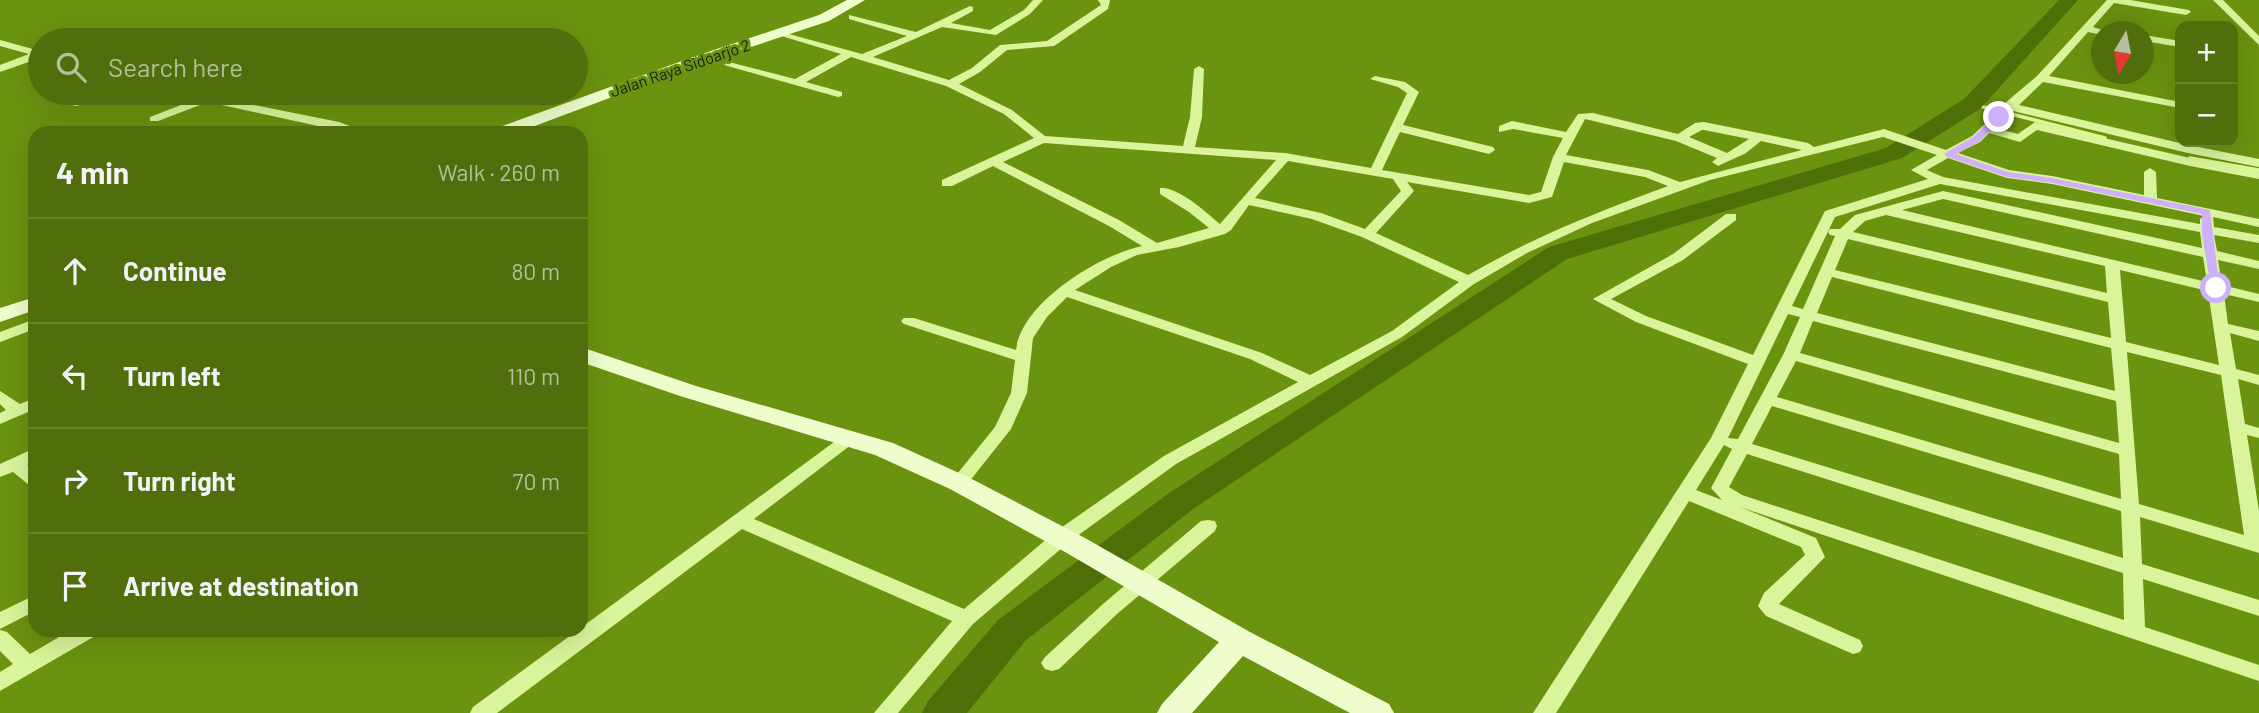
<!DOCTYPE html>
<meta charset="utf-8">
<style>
:root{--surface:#506e0b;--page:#567314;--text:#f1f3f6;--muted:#b4c09d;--line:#67812c}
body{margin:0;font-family:Barlow,sans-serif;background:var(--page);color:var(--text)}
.controls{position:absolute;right:21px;top:21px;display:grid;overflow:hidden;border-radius:14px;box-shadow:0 7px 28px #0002}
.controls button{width:63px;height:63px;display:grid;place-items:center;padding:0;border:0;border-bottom:2px solid var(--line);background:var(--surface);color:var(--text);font:35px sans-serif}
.compass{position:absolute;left:2091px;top:21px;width:63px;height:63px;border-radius:50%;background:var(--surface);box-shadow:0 7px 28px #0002;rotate:190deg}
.stop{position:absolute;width:21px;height:21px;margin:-16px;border:5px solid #d0b0fa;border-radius:50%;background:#fff}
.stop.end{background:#d0b0fa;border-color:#fff;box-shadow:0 2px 7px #0008}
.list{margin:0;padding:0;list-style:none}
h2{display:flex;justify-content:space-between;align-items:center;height:91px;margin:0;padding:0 28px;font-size:30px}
h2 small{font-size:23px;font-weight:400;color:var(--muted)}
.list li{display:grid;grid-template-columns:46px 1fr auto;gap:21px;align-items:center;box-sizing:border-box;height:105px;padding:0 28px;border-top:2px solid var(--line)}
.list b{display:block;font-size:26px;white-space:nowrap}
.list em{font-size:23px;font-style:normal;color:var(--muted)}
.icon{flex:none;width:38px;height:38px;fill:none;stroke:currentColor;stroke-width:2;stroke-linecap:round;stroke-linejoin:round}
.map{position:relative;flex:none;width:2259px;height:713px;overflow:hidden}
.search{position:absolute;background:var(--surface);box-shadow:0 7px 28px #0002;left:28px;top:28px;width:560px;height:77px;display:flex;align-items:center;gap:18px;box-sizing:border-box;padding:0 24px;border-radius:38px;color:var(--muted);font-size:26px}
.panel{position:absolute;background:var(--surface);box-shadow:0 7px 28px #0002;left:28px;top:126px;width:560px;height:511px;border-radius:21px}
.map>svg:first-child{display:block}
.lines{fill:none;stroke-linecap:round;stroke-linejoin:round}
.stream{stroke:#daf88c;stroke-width:3.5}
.river{fill:#4e6f08;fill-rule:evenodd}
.street{fill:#daf49b;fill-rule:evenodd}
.secondary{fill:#eefdcb;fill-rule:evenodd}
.route{fill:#d0b0fa}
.labels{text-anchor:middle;stroke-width:6;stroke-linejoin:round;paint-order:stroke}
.far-street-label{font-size:16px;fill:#1d1d1d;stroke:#6a930f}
</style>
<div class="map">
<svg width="2259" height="713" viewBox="0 0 2259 713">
<rect width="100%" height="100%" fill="#6a930f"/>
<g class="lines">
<g class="stream">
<path d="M 1972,104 L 2105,138"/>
<path d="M 2190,158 L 2259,170"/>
</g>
<path class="river" d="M 2059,0 L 2078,0 L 1980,109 L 1902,158 L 1567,259 L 1193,509 L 1026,640 L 967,713 L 922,713 L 928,701 L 998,620 L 1169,493 L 1549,247 L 1886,148 L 1964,99 Z"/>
<g class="street">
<path d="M 1033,0 L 1043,0 L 1030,14 L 996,35 L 942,27 L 873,57 L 949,80 L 972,68 L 1000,45 L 1047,41 L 1101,5 L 1098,0 L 1110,0 L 1108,9 L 1054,46 L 1007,50 L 980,72 L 959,84 L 1012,110 L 1045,136 L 1183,146 L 1190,117 L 1194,69 L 1199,66 L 1204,69 L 1202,117 L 1195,147 L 1285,153 L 1371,168 L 1407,93 L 1398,87 L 1370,79 L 1375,76 L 1405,82 L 1419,92 L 1403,125 L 1493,147 L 1495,150 L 1489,154 L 1400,132 L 1382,170 L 1529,195 L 1541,192 L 1553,157 L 1563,138 L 1513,129 L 1499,132 L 1499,126 L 1512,121 L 1566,132 L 1578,114 L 1593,113 L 1678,134 L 1695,123 L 1704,122 L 1808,143 L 1814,147 L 1884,129 L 1946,150 L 1972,136 L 2003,107 L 2004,104 L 2037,76 L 2107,0 L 2130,0 L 2189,10 L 2191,12 L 2186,15 L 2114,3 L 2093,27 L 2108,32 L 2102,32 L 2102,35 L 2088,32 L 2049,76 L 2180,102 L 2180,108 L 2043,82 L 2019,105 L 2188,145 L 2259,159 L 2259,167 L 2188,153 L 2013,111 L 1995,128 L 2018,134 L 2035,122 L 2190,158 L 2259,171 L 2259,179 L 2190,166 L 2037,130 L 2020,142 L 1989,133 L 1980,142 L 1958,153 L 2009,170 L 2052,176 L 2144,195 L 2144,172 L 2150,168 L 2156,172 L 2157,198 L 2259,219 L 2259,227 L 2213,217 L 2214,227 L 2259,235 L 2259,243 L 2214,235 L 2217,251 L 2259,261 L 2259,269 L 2218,260 L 2222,285 L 2259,294 L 2259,302 L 2224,294 L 2228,324 L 2259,331 L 2259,341 L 2230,333 L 2236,369 L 2259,375 L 2259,385 L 2238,379 L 2245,424 L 2259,428 L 2259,438 L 2247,435 L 2259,511 L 2259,553 L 2140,517 L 2142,564 L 2259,600 L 2259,616 L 2143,579 L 2145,627 L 2259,665 L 2259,681 L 1740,507 L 1816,538 L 1825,557 L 1779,604 L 1860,640 L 1863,646 L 1860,652 L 1853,654 L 1766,616 L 1758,606 L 1764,593 L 1805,555 L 1801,547 L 1689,501 L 1556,713 L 1533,713 L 1711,438 L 1748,364 L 1636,322 L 1593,299 L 1673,254 L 1726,214 L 1736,214 L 1736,220 L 1683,260 L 1611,299 L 1646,316 L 1753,355 L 1825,211 L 1928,179 L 1911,170 L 1937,155 L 1883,137 L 1710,180 L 1592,223 L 1527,253 L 1474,284 L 1402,337 L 1176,464 L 1069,542 L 973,624 L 898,713 L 874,713 L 952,621 L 742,529 L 497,713 L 470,713 L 473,707 L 845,434 L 851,433 L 860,438 L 754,519 L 964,609 L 1055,532 L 1164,456 L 1298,382 L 1250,359 L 1067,297 L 1047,317 L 1033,338 L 1027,393 L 1011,429 L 965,487 L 953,487 L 950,483 L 953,479 L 995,427 L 1011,393 L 1015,360 L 904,324 L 901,321 L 904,318 L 914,318 L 1016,350 C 1021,303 1099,255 1142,246 L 1109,226 L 993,166 L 952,186 L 942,186 L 942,180 L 1034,138 L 1004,114 L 946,86 L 851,57 L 806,82 L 842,92 L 842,96 L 838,97 L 724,65 L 729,62 L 795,79 L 841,54 L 778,35 L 778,31 L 862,54 L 907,36 L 849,19 L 849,15 L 916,32 L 970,6 L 973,7 L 973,11 L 951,23 L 990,30 L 1024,10 ZM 1585,119 L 1676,141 L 1717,158 L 1712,162 L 1718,166 L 1746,153 L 1761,141 L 1802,150 L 1680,182 L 1648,170 L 1566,155 ZM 1702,130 L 1704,130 L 1749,139 L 1727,153 L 1689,137 ZM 1044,143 L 1276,160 L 1220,224 C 1207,213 1178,186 1160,188 L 1160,194 L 1189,212 L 1209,228 L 1157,243 L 1119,220 L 1003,162 ZM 1948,158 L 2007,178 L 2052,184 L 2204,216 L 2200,219 L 2200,224 L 1943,177 L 1927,170 ZM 1288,161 L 1393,179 L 1401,191 L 1365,229 L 1321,213 L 1255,198 ZM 1564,162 L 1645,177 L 1668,186 C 1597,212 1534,237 1468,275 L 1376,233 L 1414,191 L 1407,182 L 1529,203 L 1552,197 ZM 1940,184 L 2200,232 L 2202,248 L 1943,191 L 1855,215 L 1840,229 L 1830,229 L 1828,232 L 1830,235 L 1835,236 L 1803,309 L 1792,306 L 1835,217 ZM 1943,199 L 2203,257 L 2207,282 L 1902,210 ZM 1249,205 L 1312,219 L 1362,237 L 1459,282 L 1392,331 L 1310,375 L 1262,353 L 1075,290 L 1111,267 L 1137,255 L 1179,247 L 1225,234 L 1231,230 ZM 1886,215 L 2105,266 L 2107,293 L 1853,232 L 1865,221 ZM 1848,239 L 2108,302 L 2111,338 L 1835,270 ZM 2120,270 L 2208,291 L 2219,365 L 2126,342 ZM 1832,277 L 2111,348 L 2115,391 L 1817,313 ZM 1788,314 L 1800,317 L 1783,355 L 1738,439 L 1728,438 ZM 1813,321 L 2116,401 L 2119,443 L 1800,353 ZM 2127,352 L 2221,375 L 2244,535 L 2139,504 ZM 1796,361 L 2119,454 L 2121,499 L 1777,397 ZM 1772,406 L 2121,511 L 2123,558 L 1752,444 ZM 1724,445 L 1732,449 L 1711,488 L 1722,500 L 1696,490 ZM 1747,454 L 2123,573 L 2124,620 L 1742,495 L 1729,487 Z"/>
<path d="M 2213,0 L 2223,0 L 2259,36 L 2259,45 Z"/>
<path d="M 2144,35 L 2180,41 L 2180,47 L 2144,41 Z"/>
<path d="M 0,40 L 40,51 L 40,58 L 0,72 L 0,65 L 29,54 L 0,46 Z"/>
<path d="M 92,93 L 108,93 L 77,106 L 67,104 Z"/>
<path d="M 173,93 L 193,93 L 339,122 L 368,133 L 350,133 L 208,102 L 158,121 L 150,121 L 150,117 L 194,100 L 174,95 Z"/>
<path d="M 35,319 L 35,329 L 0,342 L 0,332 Z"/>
<path d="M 0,391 L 20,404 L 35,398 L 35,409 L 0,424 L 0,413 L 6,410 L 0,404 Z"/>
<path d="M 35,448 L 35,461 L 27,465 L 35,472 L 35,487 L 29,485 L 13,472 L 0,477 L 0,464 Z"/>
<path d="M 1208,520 L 1215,521 L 1217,526 L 1215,531 L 1117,614 L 1059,669 L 1052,671 L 1045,669 L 1041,663 L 1045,657 L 1103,604 L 1201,521 Z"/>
<path d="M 35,595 L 35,611 L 0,629 L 0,612 Z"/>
<path d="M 0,630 L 7,632 L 30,654 L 71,630 L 98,630 L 95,636 L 0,691 L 0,672 L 13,664 L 0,651 Z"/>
</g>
<g class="secondary">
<path d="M 847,0 L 865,0 L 829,21 L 703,63 L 516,133 L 491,133 L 494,129 L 693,57 L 819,15 Z"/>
<path d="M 35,297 L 35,310 L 0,322 L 0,308 Z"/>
<path d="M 581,347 L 696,386 L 893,443 L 968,477 L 1085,538 L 1250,632 L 1389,704 L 1394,713 L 1350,713 L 1243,656 L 1192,713 L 1157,713 L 1162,704 L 1219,642 L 1065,552 L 950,489 L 875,455 L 680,396 L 581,362 Z"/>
</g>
</g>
<path class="route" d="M 1996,115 L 2003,117 L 1980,141 L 1956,154 L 2008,172 L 2052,178 L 2210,210 L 2220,290 L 2211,288 L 2202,234 L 2202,214 L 2052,183 L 2007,177 L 1945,156 L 1945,153 L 1973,137 Z"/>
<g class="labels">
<g class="far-street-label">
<text transform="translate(680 68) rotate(-19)" y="6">Jalan Raya Sidoarjo 2</text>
</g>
</g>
</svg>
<div class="controls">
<button>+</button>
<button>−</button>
</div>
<svg class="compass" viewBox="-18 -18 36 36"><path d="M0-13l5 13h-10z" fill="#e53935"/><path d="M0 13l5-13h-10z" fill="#b4c09d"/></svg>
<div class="stop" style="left:2216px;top:288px"></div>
<div class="stop end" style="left:1999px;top:117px"></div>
<div class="search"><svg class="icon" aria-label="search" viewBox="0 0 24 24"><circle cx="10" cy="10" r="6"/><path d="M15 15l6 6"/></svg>Search here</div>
<section class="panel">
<h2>4 min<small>Walk · 260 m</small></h2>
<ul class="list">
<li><svg class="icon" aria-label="ahead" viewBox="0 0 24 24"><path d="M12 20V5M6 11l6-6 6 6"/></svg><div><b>Continue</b></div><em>80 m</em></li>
<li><svg class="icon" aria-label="left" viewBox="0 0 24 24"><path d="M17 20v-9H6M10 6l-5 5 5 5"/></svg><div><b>Turn left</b></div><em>110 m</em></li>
<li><svg class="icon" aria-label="right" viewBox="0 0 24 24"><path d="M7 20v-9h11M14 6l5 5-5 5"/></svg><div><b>Turn right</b></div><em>70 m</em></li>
<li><svg class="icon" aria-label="arrive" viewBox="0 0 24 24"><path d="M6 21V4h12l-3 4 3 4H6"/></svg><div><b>Arrive at destination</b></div></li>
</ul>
</section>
</div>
